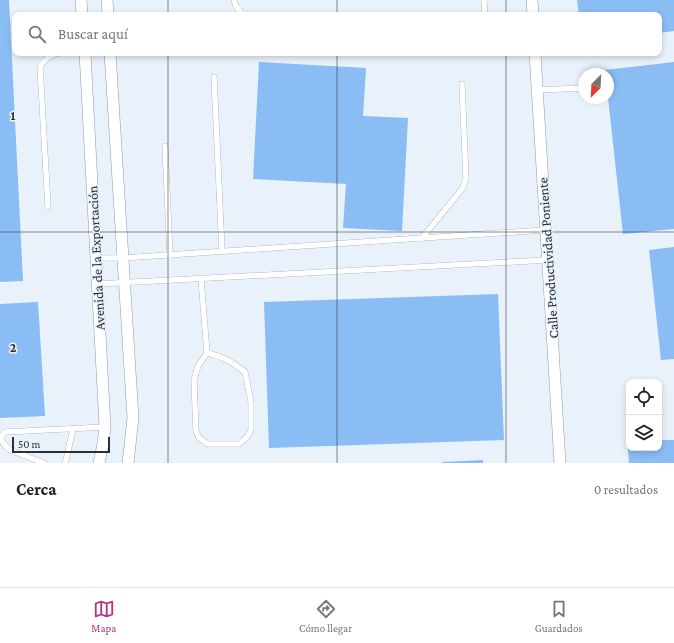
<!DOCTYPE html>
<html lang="es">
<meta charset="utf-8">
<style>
:root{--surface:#fff;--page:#f2f2f2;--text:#222;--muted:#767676;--line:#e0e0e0;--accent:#b03384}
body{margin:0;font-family:"Crimson Pro",serif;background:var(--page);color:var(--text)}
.controls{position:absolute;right:12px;bottom:12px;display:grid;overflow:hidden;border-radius:8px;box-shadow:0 2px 6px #0003}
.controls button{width:36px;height:36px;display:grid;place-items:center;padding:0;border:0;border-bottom:1px solid var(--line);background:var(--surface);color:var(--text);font:20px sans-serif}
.compass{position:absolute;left:578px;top:68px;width:36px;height:36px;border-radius:50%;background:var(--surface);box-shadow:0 2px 6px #0003;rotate:204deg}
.scale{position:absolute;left:12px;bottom:10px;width:98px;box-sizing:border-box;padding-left:4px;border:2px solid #2b2e32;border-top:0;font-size:11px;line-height:14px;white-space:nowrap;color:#2b2e32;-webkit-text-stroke:3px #e9f1fb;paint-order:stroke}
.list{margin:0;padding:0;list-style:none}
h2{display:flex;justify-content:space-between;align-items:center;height:52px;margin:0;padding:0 16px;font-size:17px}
h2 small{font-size:13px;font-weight:400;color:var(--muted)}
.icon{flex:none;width:22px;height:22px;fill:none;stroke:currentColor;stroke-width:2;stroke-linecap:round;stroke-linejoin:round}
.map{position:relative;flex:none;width:674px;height:463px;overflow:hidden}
.search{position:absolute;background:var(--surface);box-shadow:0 2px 6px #0003;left:12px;right:12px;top:12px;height:44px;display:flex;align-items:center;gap:10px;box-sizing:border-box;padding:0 14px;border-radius:8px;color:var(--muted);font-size:15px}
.sheet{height:124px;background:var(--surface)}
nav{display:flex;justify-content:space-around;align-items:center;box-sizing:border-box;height:56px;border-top:1px solid var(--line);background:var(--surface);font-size:11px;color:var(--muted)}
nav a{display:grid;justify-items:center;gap:2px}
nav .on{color:var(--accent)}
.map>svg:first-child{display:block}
.building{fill:#8bbdf5}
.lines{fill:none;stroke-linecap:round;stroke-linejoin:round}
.lane-casing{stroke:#939ba4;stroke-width:6}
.street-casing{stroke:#939ba4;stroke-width:12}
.lane{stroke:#fff;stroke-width:5.5}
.street{stroke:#fff;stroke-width:11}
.grid{fill:none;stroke:#2b2e32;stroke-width:1;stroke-opacity:0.55}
.labels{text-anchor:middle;stroke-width:3;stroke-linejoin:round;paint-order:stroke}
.street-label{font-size:14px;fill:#2b2e32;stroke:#e9f1fb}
.grid-label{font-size:13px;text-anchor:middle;font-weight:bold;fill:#2b2e32;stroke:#e9f1fb;stroke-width:3;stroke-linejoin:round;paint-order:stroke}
</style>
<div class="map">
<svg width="674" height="463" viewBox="0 0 674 463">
<rect width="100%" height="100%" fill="#e9f1fb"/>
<g class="building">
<path d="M 0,0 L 9,0 L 23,281 L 0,282 Z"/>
<path d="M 577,0 L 674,0 L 674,31 L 659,33 L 659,15 L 579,15 Z"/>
<path d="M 259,62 L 366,68 L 363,116 L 408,118 L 402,231 L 343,228 L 346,184 L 253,179 Z"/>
<path d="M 674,62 L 674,229 L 623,234 L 608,98 L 608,74 L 605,74 L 605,70 Z"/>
<path d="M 674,247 L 674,359 L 661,360 L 649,250 Z"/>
<path d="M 498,294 L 504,440 L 269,448 L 264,302 Z"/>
<path d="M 38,302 L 45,416 L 0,418 L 0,304 Z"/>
<path d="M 659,440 L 674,440 L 674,463 L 629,463 L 628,448 L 659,448 Z"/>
<path d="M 483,460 L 483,463 L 442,463 L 442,462 Z"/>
</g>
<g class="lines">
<g class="lane-casing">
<g id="lane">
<path d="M 234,0 L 236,6 L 243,15"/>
<path d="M 484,0 L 485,15"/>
<path d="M 214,77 L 222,251"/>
<path d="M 537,90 L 584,88"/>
<path d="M 165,146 L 170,255"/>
<path d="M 48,207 L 40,67 C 45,59 50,54 60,53"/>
<path d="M 422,238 L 462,189 L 466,179 L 462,84"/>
<path d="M 96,258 L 123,258 L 422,238 L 546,230"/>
<path d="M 201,279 L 207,353 L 198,366 L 194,380 L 196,431 L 199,438 L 208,444 L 239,444 L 247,437 L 251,430 L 251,402 L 245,372 C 232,362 224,357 207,353"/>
<path d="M 97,284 L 548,260"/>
<path d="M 44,463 L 10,450 L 3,443 L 1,437 L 5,432 L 105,427"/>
<path d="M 65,463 L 66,460 L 73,429"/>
</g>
</g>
<g class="street-casing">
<g id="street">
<path d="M 81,0 L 82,15"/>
<path d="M 107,0 L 108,15"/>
<path d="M 532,0 L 533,15"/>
<path d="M 85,53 L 105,427 L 103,444 L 99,463"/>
<path d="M 110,53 L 133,418 L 128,463"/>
<path d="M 535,53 L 560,463"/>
</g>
</g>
<use href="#lane" class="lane"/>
<use href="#street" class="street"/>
</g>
<path class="grid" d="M 168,0 L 168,15M 337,0 L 337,15M 506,0 L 506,15M 168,53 L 168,463M 337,53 L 337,463M 506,53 L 506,463M 0,232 L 674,232"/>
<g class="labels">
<g class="street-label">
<text transform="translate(96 258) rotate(-93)" y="5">Avenida de la Exportación</text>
<text transform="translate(548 258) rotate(-94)" y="5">Calle Productividad Poniente</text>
</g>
</g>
<g class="grid-label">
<text x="13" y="120">1</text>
<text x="13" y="352">2</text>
</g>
</svg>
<div class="controls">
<button><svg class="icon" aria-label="locate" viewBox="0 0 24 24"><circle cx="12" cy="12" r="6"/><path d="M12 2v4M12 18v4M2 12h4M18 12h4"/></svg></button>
<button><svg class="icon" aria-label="layers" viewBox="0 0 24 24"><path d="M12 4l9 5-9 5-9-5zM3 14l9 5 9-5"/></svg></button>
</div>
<svg class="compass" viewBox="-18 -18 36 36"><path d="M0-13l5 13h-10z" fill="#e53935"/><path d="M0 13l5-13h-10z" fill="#767676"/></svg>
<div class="scale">50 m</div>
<div class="search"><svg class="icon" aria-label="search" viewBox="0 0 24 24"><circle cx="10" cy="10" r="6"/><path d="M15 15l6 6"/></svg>Buscar aquí</div>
</div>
<section class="sheet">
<h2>Cerca<small>0 resultados</small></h2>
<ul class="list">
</ul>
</section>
<nav>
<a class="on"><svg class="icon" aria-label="map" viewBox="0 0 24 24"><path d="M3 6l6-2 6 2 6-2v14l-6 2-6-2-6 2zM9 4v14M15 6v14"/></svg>Mapa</a>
<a><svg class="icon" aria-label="directions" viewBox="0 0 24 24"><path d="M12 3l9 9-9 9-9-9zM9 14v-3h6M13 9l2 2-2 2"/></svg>Cómo llegar</a>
<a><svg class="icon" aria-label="saved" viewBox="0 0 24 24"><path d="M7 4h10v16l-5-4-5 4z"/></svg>Guardados</a>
</nav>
